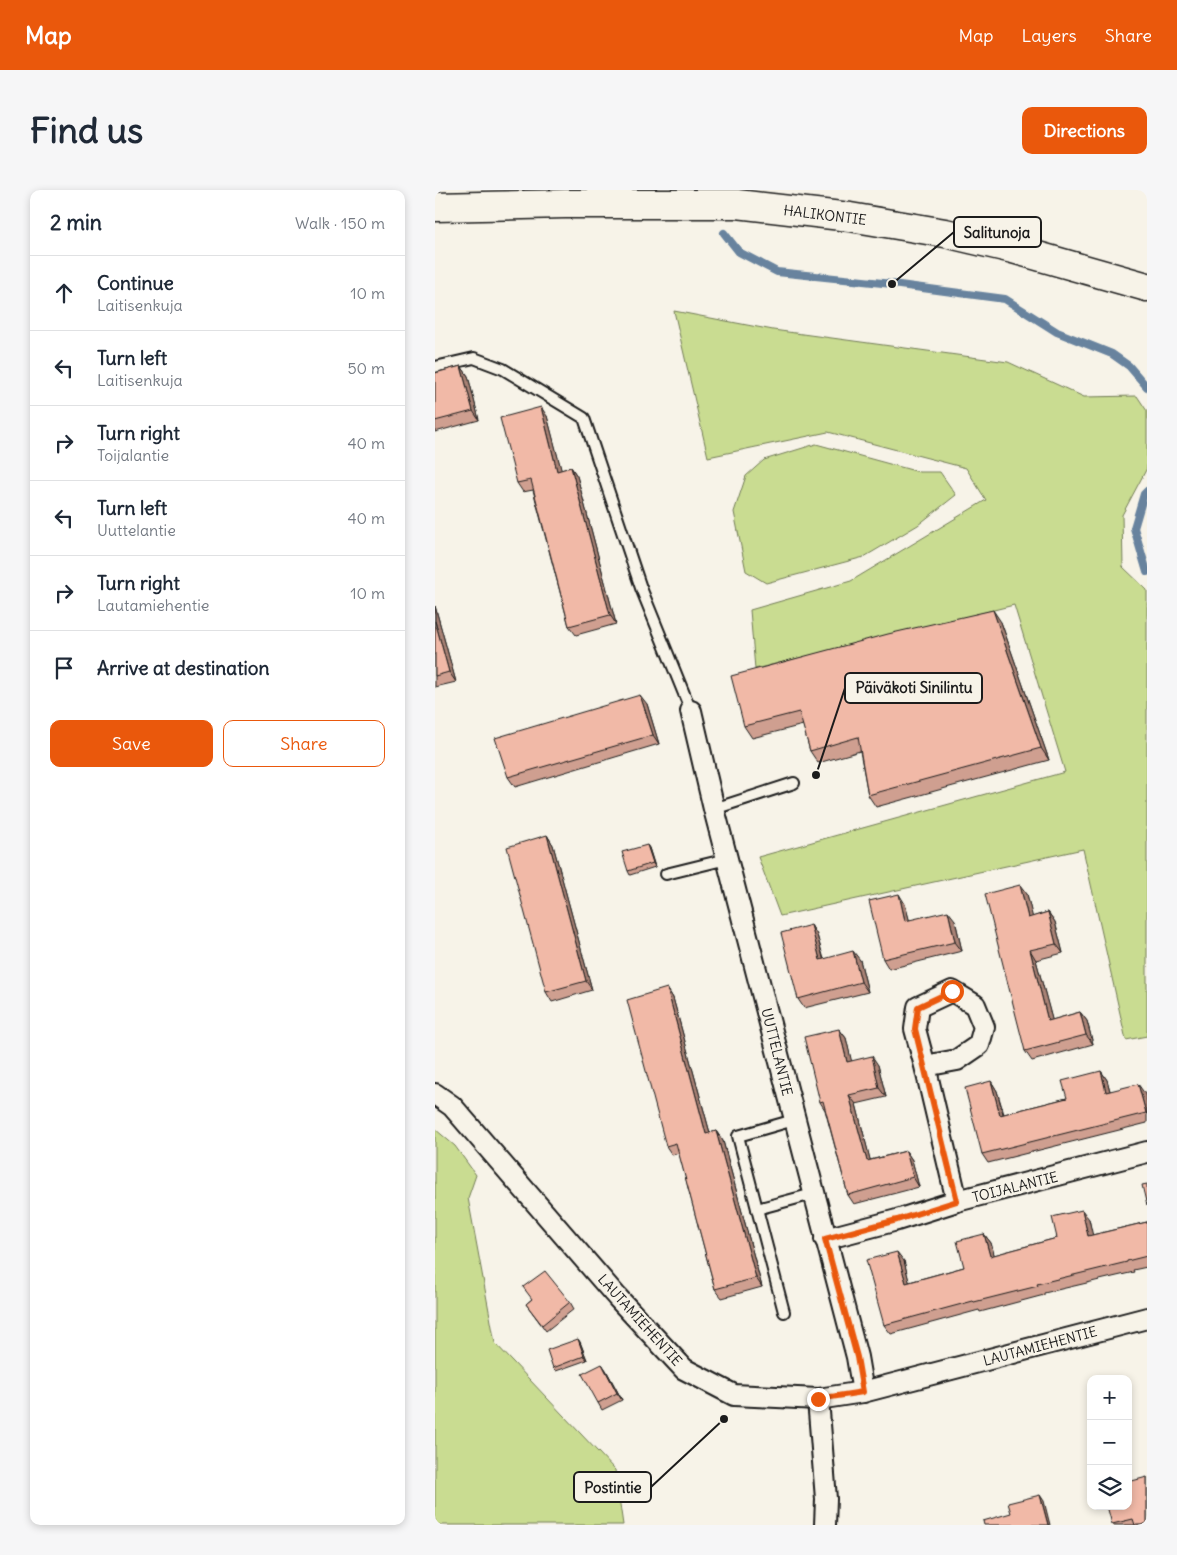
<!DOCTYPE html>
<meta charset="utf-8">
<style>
:root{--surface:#fff;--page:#f6f6f7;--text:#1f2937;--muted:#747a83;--line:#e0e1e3;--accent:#ea580c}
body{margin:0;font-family:Delius,sans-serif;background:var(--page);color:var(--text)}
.controls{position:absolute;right:15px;bottom:15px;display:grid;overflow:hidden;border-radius:10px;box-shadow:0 2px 8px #0003}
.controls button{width:45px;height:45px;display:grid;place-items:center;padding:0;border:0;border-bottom:1px solid var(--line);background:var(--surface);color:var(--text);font:25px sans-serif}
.stop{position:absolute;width:15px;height:15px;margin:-11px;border:4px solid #ea580c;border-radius:50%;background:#fff}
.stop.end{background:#ea580c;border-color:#fff;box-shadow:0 1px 5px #0008}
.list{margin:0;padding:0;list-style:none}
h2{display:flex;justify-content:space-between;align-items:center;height:65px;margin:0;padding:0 20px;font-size:21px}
h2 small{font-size:16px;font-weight:400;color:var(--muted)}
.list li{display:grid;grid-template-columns:32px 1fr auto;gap:15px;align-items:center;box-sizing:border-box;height:75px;padding:0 20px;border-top:1px solid var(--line)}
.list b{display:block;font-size:19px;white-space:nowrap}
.list p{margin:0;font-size:16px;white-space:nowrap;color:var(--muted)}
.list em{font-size:16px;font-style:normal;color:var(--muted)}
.actions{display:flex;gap:10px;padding:15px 20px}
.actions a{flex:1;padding:11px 0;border:1px solid var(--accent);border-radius:10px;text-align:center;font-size:18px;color:var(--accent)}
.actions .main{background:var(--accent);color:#fff}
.icon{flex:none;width:28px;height:28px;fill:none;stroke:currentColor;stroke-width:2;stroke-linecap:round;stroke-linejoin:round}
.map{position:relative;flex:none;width:712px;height:1335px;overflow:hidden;border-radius:10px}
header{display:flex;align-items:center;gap:30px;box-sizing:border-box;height:70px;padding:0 25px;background:var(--accent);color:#fff}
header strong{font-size:24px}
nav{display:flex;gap:28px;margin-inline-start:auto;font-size:18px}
.intro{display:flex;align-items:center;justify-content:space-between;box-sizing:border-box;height:120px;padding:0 30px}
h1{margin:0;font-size:35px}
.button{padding:12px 22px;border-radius:10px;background:var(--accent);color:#fff;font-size:18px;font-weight:700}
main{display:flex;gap:30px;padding:0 30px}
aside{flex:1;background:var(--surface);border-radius:10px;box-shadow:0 2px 8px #0003}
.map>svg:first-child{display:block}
.green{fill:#c9dc91;stroke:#727c56}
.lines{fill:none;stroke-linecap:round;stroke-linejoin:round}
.stream{stroke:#68839e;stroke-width:8}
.service-casing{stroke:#1c1c1c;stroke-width:14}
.minor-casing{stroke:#1c1c1c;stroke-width:24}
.secondary-casing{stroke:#1c1c1c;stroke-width:31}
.service{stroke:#f7f3e8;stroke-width:10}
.minor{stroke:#f7f3e8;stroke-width:20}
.secondary{stroke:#f7f3e8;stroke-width:28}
.wall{fill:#cf9f90;stroke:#1c1c1c}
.shaded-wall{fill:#a98275;stroke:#1c1c1c}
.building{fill:#f1b9a7;stroke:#1c1c1c}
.route{stroke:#ea580c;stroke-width:6}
.labels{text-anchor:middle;stroke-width:5;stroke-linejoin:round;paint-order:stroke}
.street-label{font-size:14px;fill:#1c1c1c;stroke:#f7f3e8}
.leader{fill:none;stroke:#1c1c1c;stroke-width:2}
.callout-dot{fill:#1c1c1c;stroke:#f7f3e8;stroke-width:2}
.callout{fill:#f7f3e8;stroke:#1c1c1c;stroke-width:2}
.callout-label{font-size:15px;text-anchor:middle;font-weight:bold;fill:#1c1c1c}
</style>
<header>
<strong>Map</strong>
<nav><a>Map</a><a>Layers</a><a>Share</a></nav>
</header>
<div class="intro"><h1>Find us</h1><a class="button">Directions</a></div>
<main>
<aside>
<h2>2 min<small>Walk · 150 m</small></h2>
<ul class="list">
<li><svg class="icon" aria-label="ahead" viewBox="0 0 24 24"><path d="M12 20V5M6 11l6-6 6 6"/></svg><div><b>Continue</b><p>Laitisenkuja</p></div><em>10 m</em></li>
<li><svg class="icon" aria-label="left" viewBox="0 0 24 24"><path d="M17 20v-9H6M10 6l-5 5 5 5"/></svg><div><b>Turn left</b><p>Laitisenkuja</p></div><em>50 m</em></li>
<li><svg class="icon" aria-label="right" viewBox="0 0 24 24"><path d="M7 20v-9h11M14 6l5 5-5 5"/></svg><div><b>Turn right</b><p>Toijalantie</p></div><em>40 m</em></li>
<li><svg class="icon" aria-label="left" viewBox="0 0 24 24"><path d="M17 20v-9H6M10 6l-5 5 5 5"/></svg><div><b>Turn left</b><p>Uuttelantie</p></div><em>40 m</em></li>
<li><svg class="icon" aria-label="right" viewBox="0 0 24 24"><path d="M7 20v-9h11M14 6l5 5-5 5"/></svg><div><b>Turn right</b><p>Lautamiehentie</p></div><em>10 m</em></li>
<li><svg class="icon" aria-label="arrive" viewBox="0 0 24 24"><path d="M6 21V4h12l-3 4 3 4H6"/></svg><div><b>Arrive at destination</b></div></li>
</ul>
<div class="actions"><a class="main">Save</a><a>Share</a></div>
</aside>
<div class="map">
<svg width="712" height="1335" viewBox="0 0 712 1335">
<rect width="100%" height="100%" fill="#f7f3e8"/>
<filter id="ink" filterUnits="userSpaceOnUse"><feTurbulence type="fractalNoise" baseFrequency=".02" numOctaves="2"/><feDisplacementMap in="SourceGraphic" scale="10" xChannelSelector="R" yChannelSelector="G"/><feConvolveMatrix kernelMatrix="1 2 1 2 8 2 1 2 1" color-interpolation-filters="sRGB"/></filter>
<g filter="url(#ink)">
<g class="green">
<path d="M 239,121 L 338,140 L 573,172 L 649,207 L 702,206 L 712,221 L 712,278 L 687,325 L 688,377 L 712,400 L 712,846 L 691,850 L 648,659 L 345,726 L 323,667 L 630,582 L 579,415 L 320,479 L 315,420 L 416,391 L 551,310 L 531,278 L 393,242 L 273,267 Z"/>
<path d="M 381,254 L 484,282 L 505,282 L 521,305 L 483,335 L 429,367 L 331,393 L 311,381 L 299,322 L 311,286 L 329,270 Z"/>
<path d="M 0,939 L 20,956 L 41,985 L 33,1008 L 60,1153 L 180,1280 L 188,1335 L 0,1335 Z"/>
</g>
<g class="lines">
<g class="stream">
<path d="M 289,43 L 304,62 L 342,82 L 457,94 L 570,109 L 622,142 L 677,164 L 694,176 L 712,197"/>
<path d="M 712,301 L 709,304 L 699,338 L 712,382"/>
</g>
<g class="service-casing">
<g id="service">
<path d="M 0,177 L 39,168 L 68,179 L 149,228 L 206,398 L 256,521"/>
<path d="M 279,619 L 359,593"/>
<path d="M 231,684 L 292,669"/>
<path d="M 322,1019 L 378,1004"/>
<path d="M 349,1122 L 303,946 L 359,930"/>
</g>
</g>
<g class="minor-casing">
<g id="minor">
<path d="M 256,521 L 279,619 L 422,1167 L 428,1202"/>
<path d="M 490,876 L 480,839 L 483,817 L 517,801 L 540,815 L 549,837 L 544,855 L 522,870 L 490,876 L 522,1011"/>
<path d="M 0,904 L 17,916 L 182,1107 L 249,1179 L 299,1205 L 383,1209 L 428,1202 L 712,1128"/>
<path d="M 390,1049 L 462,1030 L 522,1011 L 712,962"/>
<path d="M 383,1209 L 391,1309 L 390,1335"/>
</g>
</g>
<g class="secondary-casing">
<path id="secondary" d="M 0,17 L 130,14 L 302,14 L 415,27 L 510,43 L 578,59 L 712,97"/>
</g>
<use href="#service" class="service"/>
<use href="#minor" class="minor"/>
<use href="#secondary" class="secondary"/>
</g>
<g class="wall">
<path d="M 26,176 L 33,186 L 44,230 L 0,242 L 0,183 Z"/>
<path d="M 112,226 L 126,280 L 136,277 L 142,286 L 181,434 L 141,445 L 134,436 L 98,300 L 88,302 L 82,293 Z"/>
<path d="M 0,416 L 21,492 L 0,497 Z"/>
<path d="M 566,432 L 614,570 L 441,617 L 433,605 L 425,561 L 383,573 L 375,561 L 368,535 L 317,548 L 309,536 Z"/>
<path d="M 212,514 L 224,554 L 80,597 L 73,587 Z"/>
<path d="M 112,645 L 118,655 L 157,800 L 117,812 L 111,802 Z"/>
<path d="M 212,655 L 214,658 L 220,677 L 195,685 L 193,681 Z"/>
<path d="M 592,704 L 597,727 L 613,722 L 620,732 L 628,763 L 601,770 L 617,830 L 645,822 L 652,831 L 658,854 L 597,871 L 590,861 Z"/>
<path d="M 470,714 L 474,730 L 520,730 L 527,761 L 454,779 L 448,769 Z"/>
<path d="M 376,735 L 382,745 L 389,769 L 425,770 L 433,802 L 369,818 L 363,809 Z"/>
<path d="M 232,798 L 238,808 L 275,943 L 281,941 L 288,951 L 327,1097 L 287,1108 L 280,1099 L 244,963 L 237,965 L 231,956 Z"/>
<path d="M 404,839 L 411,848 L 416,871 L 443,875 L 451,907 L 421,914 L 435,970 L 471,961 L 477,970 L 484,997 L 419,1014 L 413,1005 L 390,920 L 385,912 Z"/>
<path d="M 666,881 L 672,890 L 675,901 L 710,904 L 712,911 L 712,933 L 553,973 L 547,964 L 556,891 L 562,901 L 569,924 L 632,908 Z"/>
<path d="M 654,1029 L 657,1045 L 712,1032 L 712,1077 L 698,1080 L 699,1082 L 609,1103 L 609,1105 L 545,1122 L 544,1120 L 456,1144 L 449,1135 L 469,1071 L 474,1092 L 529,1077 L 549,1044 L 556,1053 L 559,1065 L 622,1048 Z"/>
<path d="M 97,1109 L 135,1112 L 139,1119 L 111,1141 L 91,1114 Z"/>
<path d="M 143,1149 L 145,1152 L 152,1170 L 121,1181 L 118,1178 Z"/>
<path d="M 167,1174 L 171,1180 L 187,1210 L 167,1220 L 163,1213 Z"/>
<path d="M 712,1287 L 712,1335 L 678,1335 L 677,1334 Z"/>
</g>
<g class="shaded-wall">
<path d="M 26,176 L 33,186 L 44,230 L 38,221 Z"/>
<path d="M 106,217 L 112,226 L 129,290 L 122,281 Z"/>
<path d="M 136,277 L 142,286 L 181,434 L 175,425 Z"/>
<path d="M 0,416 L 21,492 L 14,482 L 0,431 Z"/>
<path d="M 558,420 L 566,432 L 614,570 L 606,558 Z"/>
<path d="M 205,505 L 212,514 L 224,554 L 218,545 Z"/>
<path d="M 112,645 L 118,655 L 157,800 L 151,791 Z"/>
<path d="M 212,655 L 214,658 L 220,677 L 218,673 Z"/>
<path d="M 585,695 L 592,704 L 600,737 L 593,728 Z"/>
<path d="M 464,704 L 470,714 L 477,740 L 470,731 Z"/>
<path d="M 513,721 L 520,730 L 527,761 L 520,752 Z"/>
<path d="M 613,722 L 620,732 L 628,763 L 621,754 Z"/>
<path d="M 376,735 L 382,745 L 391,779 L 385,770 Z"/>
<path d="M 595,760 L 601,770 L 620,840 L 613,831 Z"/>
<path d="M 418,761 L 425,770 L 433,802 L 426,792 Z"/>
<path d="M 232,798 L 238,808 L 278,954 L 271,944 Z"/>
<path d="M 645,822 L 652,831 L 658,854 L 651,845 Z"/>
<path d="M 404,839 L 411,848 L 419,881 L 412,872 Z"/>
<path d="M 437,866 L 443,875 L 451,907 L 444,898 Z"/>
<path d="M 666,881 L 672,890 L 678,912 L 671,902 Z"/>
<path d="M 556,891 L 562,901 L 571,935 L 565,925 Z"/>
<path d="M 703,894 L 710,904 L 712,911 L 712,924 L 711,923 Z"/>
<path d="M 414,905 L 421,914 L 438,981 L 432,971 Z"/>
<path d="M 281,941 L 288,951 L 327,1097 L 321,1088 Z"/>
<path d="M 471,961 L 477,970 L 484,997 L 478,987 Z"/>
<path d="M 647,1020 L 654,1029 L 660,1055 L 653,1046 Z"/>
<path d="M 549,1044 L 556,1053 L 562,1075 L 555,1066 Z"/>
<path d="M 462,1062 L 469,1071 L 477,1103 L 471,1093 Z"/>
<path d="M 143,1149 L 145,1152 L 152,1170 L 149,1166 Z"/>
<path d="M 167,1174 L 171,1180 L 187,1210 L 182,1203 Z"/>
<path d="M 605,1305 L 609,1311 L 615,1335 L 613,1335 Z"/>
</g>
<g class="building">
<path d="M 26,176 L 38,221 L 0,231 L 0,183 Z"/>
<path d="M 106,217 L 122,281 L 136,277 L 175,425 L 134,436 L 96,290 L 82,293 L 65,228 Z"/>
<path d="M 558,420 L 606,558 L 433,605 L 423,547 L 375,561 L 364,522 L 309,536 L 296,486 L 453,444 Z"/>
<path d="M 0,431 L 14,482 L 0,486 Z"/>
<path d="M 205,505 L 218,545 L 73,587 L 60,548 Z"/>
<path d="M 112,645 L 151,791 L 111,802 L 72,657 Z"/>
<path d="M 212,655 L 218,673 L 193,681 L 187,662 Z"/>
<path d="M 585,695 L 593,728 L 613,722 L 621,754 L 595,760 L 613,831 L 645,822 L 651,845 L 590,861 L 550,704 Z"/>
<path d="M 464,704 L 470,731 L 513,721 L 520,752 L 448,769 L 434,711 Z"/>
<path d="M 376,735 L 385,770 L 418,761 L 426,792 L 363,809 L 346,743 Z"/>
<path d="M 232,798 L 271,944 L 281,941 L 321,1088 L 280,1099 L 241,953 L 231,956 L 192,810 Z"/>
<path d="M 404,839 L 412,872 L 437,866 L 444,898 L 414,905 L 432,971 L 471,961 L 478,987 L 413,1005 L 388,911 L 385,912 L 369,847 Z"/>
<path d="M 666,881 L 671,902 L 703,894 L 711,923 L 547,964 L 530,898 L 556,891 L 565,925 L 632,908 L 627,891 Z"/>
<path d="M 712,994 L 712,1016 L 707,995 Z"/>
<path d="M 647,1020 L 653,1046 L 712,1032 L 712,1066 L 692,1071 L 692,1072 L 602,1094 L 603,1096 L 539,1112 L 538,1111 L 449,1135 L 431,1070 L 462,1062 L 471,1093 L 529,1077 L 522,1051 L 549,1044 L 555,1066 L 622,1048 L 617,1027 Z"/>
<path d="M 110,1081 L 135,1112 L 107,1135 L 91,1114 L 97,1109 L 88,1097 Z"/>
<path d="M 143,1149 L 149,1166 L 118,1178 L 112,1160 Z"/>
<path d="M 167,1174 L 182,1203 L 163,1213 L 147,1184 Z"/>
<path d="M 712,1287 L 712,1333 L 707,1335 L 700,1335 L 698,1329 L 677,1334 L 672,1316 L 693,1316 L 693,1292 Z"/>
<path d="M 605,1305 L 613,1335 L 549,1335 L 548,1331 L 576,1323 L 573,1313 Z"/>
</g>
</g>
<g class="lines" filter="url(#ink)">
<path class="route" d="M 383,1209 L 428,1202 L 422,1167 L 390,1049 L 462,1030 L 522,1011 L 480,839 L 483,817 L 517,801"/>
</g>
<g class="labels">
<g class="street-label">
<text transform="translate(390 25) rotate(7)" y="5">HALIKONTIE</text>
<text transform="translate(342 862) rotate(76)" y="5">UUTTELANTIE</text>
<text transform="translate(580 997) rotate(-14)" y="5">TOIJALANTIE</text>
<text transform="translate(205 1130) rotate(48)" y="5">LAUTAMIEHENTIE</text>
<text transform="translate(605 1156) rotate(-15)" y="5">LAUTAMIEHENTIE</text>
</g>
</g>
<path class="leader" d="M457 94L519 42M381 585L410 498M289 1229L216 1297"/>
<g class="callout-dot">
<circle cx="457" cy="94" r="5"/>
<circle cx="381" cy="585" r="5"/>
<circle cx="289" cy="1229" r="5"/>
</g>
<g class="callout">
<rect x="519" y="27" width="87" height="30" rx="5"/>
<rect x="410" y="483" width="137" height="30" rx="5"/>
<rect x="139" y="1282" width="77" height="30" rx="5"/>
</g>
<g class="callout-label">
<text x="562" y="48">Salitunoja</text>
<text x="479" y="503">Päiväkoti Sinilintu</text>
<text x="178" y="1303">Postintie</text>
</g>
</svg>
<div class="controls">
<button>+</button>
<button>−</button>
<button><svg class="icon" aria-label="layers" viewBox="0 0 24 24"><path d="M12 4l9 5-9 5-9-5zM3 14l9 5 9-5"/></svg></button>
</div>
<div class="stop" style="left:517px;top:801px"></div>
<div class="stop end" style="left:383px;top:1209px"></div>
</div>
</main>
